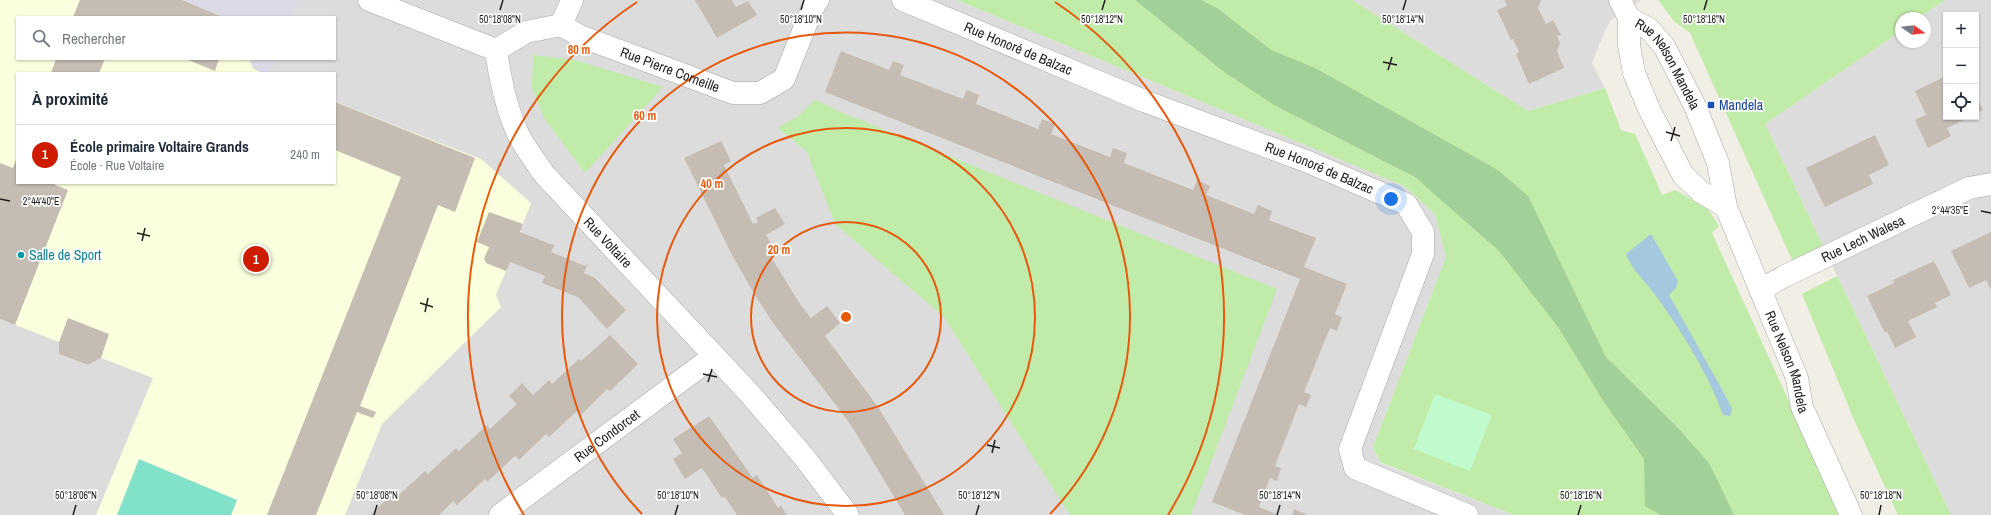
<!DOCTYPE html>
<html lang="fr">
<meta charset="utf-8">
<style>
:root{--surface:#fff;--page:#f6f6f7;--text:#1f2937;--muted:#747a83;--line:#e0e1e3;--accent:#cd1c00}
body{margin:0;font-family:"Archivo Narrow",sans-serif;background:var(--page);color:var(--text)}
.controls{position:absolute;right:12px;top:12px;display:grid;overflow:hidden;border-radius:0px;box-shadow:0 1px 3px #0004}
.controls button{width:36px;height:36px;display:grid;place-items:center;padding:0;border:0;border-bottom:1px solid var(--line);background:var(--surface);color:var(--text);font:20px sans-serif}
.compass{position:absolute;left:1895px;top:12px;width:36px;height:36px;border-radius:50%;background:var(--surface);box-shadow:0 1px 3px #0004;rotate:104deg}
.you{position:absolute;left:1391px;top:199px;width:14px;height:14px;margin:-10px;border:3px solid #fff;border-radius:50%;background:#1a73e8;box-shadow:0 0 0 6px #1a73e833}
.badge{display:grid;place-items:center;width:26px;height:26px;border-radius:50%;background:var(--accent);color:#fff;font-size:13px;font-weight:700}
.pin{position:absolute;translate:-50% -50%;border:2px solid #fff;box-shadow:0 1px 4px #0006}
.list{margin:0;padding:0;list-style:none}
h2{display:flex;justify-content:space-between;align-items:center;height:52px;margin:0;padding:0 16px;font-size:17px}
h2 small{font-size:13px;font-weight:400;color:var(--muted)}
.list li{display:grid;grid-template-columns:26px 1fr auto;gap:12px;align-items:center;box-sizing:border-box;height:60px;padding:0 16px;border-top:1px solid var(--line)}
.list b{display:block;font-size:15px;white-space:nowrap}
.list p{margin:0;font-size:13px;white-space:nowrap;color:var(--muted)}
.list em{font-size:13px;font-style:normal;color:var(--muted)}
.icon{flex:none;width:22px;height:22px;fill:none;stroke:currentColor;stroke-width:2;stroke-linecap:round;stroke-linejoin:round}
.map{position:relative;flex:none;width:1991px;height:515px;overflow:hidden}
.search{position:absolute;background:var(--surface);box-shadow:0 1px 3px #0004;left:16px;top:16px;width:320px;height:44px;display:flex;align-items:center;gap:10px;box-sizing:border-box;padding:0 14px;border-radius:0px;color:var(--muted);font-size:15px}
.panel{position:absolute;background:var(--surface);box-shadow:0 1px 3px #0004;left:16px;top:72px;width:320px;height:112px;border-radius:0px}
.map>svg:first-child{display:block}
.residential{fill:#dddcdc;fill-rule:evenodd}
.education{fill:#faffde}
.grass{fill:#c1eba9}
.forest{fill:#a1d098}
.park{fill:#c1fbcd}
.pitch{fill:#81e1c9}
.plaza{fill:#dbd9e6}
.water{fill:#a4c9de}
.building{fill:#c5bdb4}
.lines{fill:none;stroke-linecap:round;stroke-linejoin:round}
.street-casing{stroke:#a6a6a6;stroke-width:23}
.street{stroke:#fff;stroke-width:22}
.ticks{fill:none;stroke:#1f1f1f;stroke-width:1.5}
.ring{fill:none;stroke:#e8590c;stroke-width:2}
.transit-dot{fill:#1a4fb4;stroke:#fff;stroke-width:1.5}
.culture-dot{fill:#0f9aa8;stroke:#fff;stroke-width:1.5}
.labels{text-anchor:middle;stroke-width:3.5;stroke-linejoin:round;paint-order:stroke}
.street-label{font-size:14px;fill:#1f1f1f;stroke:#fff}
.transit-label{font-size:14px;fill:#164399;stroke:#fff;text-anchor:start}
.culture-label{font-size:14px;fill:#0d838f;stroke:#fff;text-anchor:start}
.ticks-label{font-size:10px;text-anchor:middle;fill:#1f1f1f;stroke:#fff;stroke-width:3.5;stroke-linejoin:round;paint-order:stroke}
.centre{fill:#e8590c;stroke:#fff;stroke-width:2}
.ring-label{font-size:12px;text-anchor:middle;font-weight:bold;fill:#e8590c;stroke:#fff;stroke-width:3.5;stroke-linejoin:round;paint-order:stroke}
</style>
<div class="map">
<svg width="1991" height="515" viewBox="0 0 1991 515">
<rect width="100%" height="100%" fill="#f0eee5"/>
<g class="residential">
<path d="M 0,0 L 957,0 L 1404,186 L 1435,214 L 1446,257 L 1373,447 L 1380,463 L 1514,515 L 0,515 ZM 17,17 L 335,17 L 335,59 L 17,59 ZM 17,73 L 335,73 L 335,183 L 17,183 Z"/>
<path d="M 1352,0 L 1641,0 L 1610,21 L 1599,45 L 1592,63 L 1605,88 L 1528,111 Z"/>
<path d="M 1945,0 L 1991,0 L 1991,515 L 1951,515 L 1765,124 L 1901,31 L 1901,42 L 1925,42 L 1925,18 L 1919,18 ZM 1946,15 L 1976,15 L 1976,117 L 1946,117 Z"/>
</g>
<path class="education" d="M 0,0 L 182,0 L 224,17 L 17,17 L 17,59 L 249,59 L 254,69 L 263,73 L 17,73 L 17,183 L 335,183 L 335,102 L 481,159 L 531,203 L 520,231 L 522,232 L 496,295 L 501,307 L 382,424 L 345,515 L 96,515 L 153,378 L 101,358 L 88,365 L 59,354 L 59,342 L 0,319 Z"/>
<g class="grass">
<path d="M 957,0 L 1352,0 L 1528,111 L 1605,88 L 1621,130 L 1635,134 L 1662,195 L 1675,190 L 1708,209 L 1719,226 L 1712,233 L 1841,515 L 1514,515 L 1380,462 L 1373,447 L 1446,257 L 1435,214 L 1404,186 Z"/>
<path d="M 1658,0 L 1945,0 L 1919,18 L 1901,18 L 1901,31 L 1765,124 L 1823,246 L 1792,260 L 1690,33 L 1674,21 Z"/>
<path d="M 533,55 L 575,60 L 663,87 L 585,173 L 544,118 L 532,88 Z"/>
<path d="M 815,100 L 843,113 L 1277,289 L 1191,515 L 1070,515 L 944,317 L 835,224 L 807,152 L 778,128 L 797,117 Z"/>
<path d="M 1837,276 L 1853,309 L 1951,515 L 1898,515 L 1855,422 L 1802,294 Z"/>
</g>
<path class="forest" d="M 1135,0 L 1201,0 L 1217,8 L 1271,50 L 1315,68 L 1498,170 L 1528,196 L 1606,357 L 1676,426 L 1709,463 L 1734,515 L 1661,515 L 1645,506 L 1644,459 L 1604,402 L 1558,327 L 1499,251 L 1415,177 L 1274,105 L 1223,71 Z"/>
<path class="park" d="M 1435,394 L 1492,415 L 1470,471 L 1414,449 Z"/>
<path class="pitch" d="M 139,459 L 237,500 L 231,515 L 117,515 Z"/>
<g class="plaza">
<path d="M 182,0 L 298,0 L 291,17 L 224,17 Z"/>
<path d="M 249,59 L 275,59 L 269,73 L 263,73 L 254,69 Z"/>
</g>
<path class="water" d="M 1651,234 L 1678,281 L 1676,288 L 1669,295 L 1724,393 L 1732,409 L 1730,416 L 1723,415 C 1708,373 1682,332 1656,296 C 1646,282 1632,270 1626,254 Z"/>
<g class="building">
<path d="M 80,0 L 182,0 L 223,17 L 73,17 Z"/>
<path d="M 695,0 L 732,0 L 736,7 L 748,1 L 757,15 L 717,38 Z"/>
<path d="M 1504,0 L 1541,0 L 1538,8 L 1546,24 L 1553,20 L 1561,35 L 1557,36 L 1560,43 L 1557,51 L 1564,68 L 1529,84 L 1516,54 L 1519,52 L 1513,39 L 1511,40 L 1497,10 L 1507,6 Z"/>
<path d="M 841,51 L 889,70 L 893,61 L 904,65 L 900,75 L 963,99 L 967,90 L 979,95 L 976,104 L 1038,129 L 1042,119 L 1055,124 L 1051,134 L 1110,157 L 1113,148 L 1127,153 L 1124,163 L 1193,190 L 1197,180 L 1210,186 L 1206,195 L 1254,214 L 1258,205 L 1272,211 L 1269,220 L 1316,238 L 1304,267 L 1347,284 L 1335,314 L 1342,317 L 1337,331 L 1330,328 L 1304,392 L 1311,395 L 1306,407 L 1299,404 L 1275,466 L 1281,468 L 1277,481 L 1270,478 L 1259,507 L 1279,515 L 1245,515 L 1212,502 L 1300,279 L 825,92 Z"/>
<path d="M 56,59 L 105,59 L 99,73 L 51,73 Z"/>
<path d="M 186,59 L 219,59 L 215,71 Z"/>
<path d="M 1946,76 L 1946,117 L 1970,117 L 1947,128 L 1951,136 L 1928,148 L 1915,120 L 1926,115 L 1915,91 Z"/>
<path d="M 1976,96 L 1983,110 L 1976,114 Z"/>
<path d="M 335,102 L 475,158 L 455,212 L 438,205 L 360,406 L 376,412 L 373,418 L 357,412 L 316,515 L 267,515 L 401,177 L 335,150 Z"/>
<path d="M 1875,135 L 1889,165 L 1869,175 L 1873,184 L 1825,207 L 1806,168 Z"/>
<path d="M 721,141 L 731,161 L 724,165 L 753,224 L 758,222 L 756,218 L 775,208 L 785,224 L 766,235 L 772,245 L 766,249 L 800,304 L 811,318 L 827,306 L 840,323 L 825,336 L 878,407 L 944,515 L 905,515 L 851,425 L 773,323 L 755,295 L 732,255 L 684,158 Z"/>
<path d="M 17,157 L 17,183 L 56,183 L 55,185 L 68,190 L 15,325 L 0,319 L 0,163 L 13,168 Z"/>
<path d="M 489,212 L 523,224 L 520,232 L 553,245 L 555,244 L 551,252 L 585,266 L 588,263 L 584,273 L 595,278 L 626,310 L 607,329 L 578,297 L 542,283 L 545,276 L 510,262 L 506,271 L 486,263 L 484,259 L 489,247 L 477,242 Z"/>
<path d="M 1991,232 L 1991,290 L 1986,280 L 1969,288 L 1951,251 Z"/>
<path d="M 1934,261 L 1951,295 L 1935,303 L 1937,307 L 1908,321 L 1916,337 L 1895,348 L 1887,331 L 1885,333 L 1867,296 L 1894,283 L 1893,280 Z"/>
<path d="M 68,318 L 109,334 L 101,358 L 88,365 L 59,354 L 59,342 Z"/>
<path d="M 610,335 L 638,364 L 610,391 L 607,389 L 581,415 L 577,411 L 549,437 L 546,434 L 519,460 L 515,456 L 487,482 L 485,479 L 457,505 L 453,501 L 439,515 L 370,515 L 395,492 L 398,496 L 425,471 L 428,474 L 456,448 L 459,451 L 487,425 L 490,429 L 517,404 L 509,396 L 522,383 L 533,395 L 549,380 L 552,384 L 579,359 L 581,361 Z"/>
<path d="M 709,416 L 753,478 L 757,475 L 778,508 L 781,506 L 787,515 L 737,515 L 725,497 L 722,498 L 702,468 L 685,479 L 673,459 L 682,453 L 673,439 Z"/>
<path d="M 1294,509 L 1306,514 L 1305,515 L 1292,515 Z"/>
</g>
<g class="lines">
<g class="street-casing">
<g id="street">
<path id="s1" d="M 369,0 L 496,50 C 500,79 506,109 519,136 C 526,149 536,162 544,174 L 750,394 L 804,457 L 848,515"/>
<path id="s2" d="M 903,0 L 1144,101 L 1306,161 L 1406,204 L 1423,232 L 1423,254 L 1350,449 L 1355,468 L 1467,515"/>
<path d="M 1620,0 L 1629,18 L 1629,45 L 1634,73 L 1649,109 L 1683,175 L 1701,192 L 1726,207"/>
<path id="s3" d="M 1629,18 L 1649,29 L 1664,46 L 1695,106 L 1718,163 L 1726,207 L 1797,378 L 1802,407 L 1851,515"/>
<path id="s4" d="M 561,25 L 580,36 L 733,93 L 760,93 L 784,79 L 812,9 L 818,0"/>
<path d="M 496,50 L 526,32 L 561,25 L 572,0"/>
<path id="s5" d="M 1760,290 L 1785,276 L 1969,188 L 1991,184"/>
<path id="s6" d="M 500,515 L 714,356"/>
</g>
</g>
<use href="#street" class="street"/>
</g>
<path class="ticks" d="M 500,10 L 503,0M 801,10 L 804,0M 1102,10 L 1105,0M 1403,10 L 1406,0M 1704,10 L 1707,0M 1383,62 L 1397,65M 1388,70 L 1392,57M 1666,132 L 1680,136M 1671,141 L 1675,127M 0,199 L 10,201M 1981,211 L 1991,213M 137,233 L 150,236M 142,241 L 145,228M 420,303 L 433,307M 425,312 L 428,298M 703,374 L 717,377M 708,382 L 712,369M 987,445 L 1000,448M 992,453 L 995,440M 73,515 L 76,505M 374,515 L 377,505M 675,515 L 678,505M 976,515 L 979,505M 1277,515 L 1280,505M 1578,515 L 1581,505M 1879,515 L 1881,505"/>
<g class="ring">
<circle cx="846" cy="317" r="95"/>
<circle cx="846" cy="317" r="189"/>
<path d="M642 514A284 284 0 1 1 1050 514"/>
<path d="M524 515A378 378 0 0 1 637 2M1055 2A378 378 0 0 1 1168 515"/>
</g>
<rect class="transit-dot" x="1707" y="101" width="8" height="8" rx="2"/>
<circle class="culture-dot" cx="21" cy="255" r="4"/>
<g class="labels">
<g class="street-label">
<text dy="5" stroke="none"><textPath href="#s2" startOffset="125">Rue Honoré de Balzac</textPath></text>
<text dy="5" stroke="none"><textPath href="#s3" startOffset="62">Rue Nelson Mandela</textPath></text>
<text dy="5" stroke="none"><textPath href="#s4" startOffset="118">Rue Pierre Corneille</textPath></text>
<text dy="5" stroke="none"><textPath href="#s2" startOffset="449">Rue Honoré de Balzac</textPath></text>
<text dy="5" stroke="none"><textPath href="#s5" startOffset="115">Rue Lech Walesa</textPath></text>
<text dy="5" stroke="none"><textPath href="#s1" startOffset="365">Rue Voltaire</textPath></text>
<text dy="5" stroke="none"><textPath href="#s3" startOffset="386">Rue Nelson Mandela</textPath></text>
<text dy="5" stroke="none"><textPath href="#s6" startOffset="133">Rue Condorcet</textPath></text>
</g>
<g class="transit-label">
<text x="1719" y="110">Mandela</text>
</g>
<g class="culture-label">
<text x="29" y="260">Salle de Sport</text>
</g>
</g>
<g class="ticks-label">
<text x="500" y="23">50°18'08"N</text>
<text x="801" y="23">50°18'10"N</text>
<text x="1102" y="23">50°18'12"N</text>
<text x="1403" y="23">50°18'14"N</text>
<text x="1704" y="23">50°18'16"N</text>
<text x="41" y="205">2°44'40"E</text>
<text x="1950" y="214">2°44'35"E</text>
<text x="76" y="499">50°18'06"N</text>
<text x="377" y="499">50°18'08"N</text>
<text x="678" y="499">50°18'10"N</text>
<text x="979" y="499">50°18'12"N</text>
<text x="1280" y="499">50°18'14"N</text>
<text x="1581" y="499">50°18'16"N</text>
<text x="1881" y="499">50°18'18"N</text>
</g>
<circle cx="846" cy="317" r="6" class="centre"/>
<g class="ring-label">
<text x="579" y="54">80 m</text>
<text x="645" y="120">60 m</text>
<text x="712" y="188">40 m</text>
<text x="779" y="254">20 m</text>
</g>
</svg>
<div class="controls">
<button>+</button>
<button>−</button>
<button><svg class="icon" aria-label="locate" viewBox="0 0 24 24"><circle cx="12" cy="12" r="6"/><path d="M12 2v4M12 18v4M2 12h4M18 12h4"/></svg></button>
</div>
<svg class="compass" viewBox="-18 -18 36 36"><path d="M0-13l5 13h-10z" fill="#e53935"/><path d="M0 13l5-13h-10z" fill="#747a83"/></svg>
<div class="you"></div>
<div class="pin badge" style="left:256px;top:259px">1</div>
<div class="search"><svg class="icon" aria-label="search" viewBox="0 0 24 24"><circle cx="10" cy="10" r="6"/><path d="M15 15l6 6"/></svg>Rechercher</div>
<section class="panel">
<h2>À proximité<small></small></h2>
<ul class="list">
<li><span class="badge">1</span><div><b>École primaire Voltaire Grands</b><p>École · Rue Voltaire</p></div><em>240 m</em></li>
</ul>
</section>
</div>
